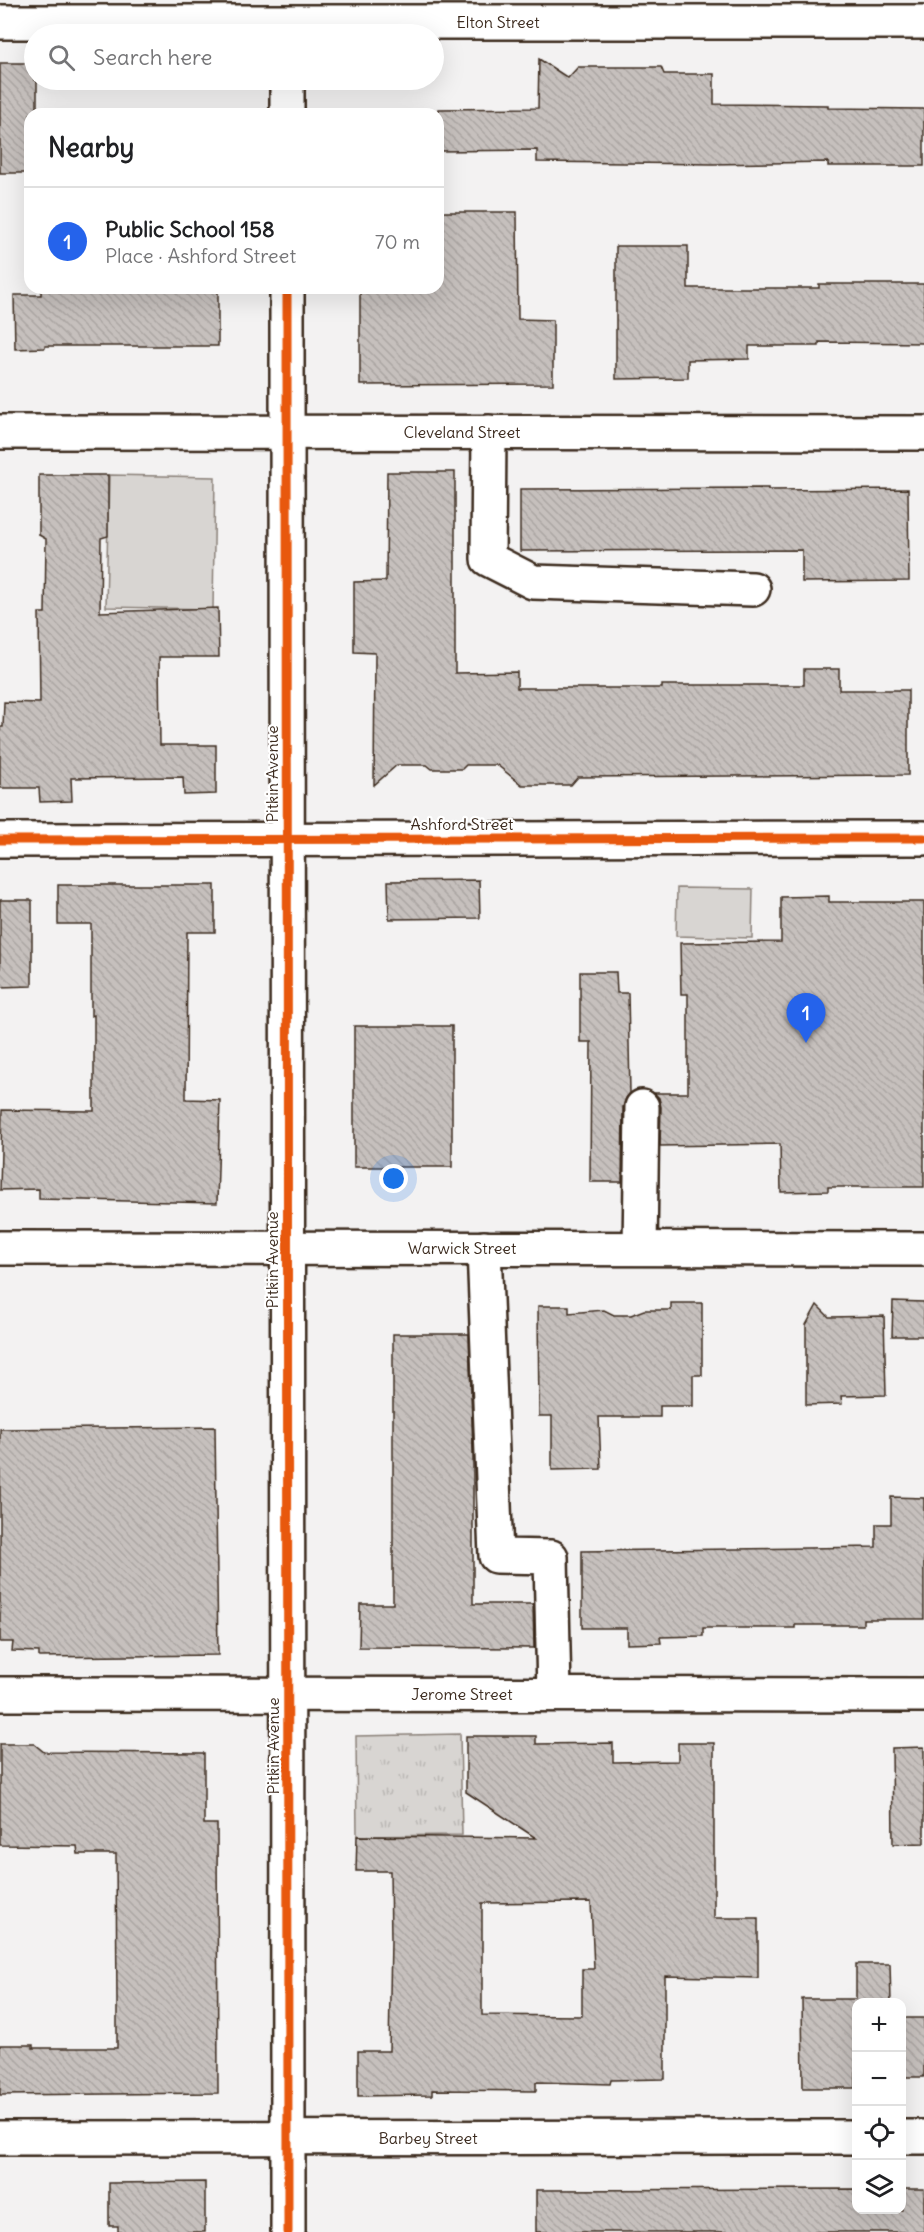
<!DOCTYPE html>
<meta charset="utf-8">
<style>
:root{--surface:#fff;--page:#f6f6f6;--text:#202124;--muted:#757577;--line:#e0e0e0;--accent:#2563eb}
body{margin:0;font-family:Delius,sans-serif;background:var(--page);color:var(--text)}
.controls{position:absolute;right:18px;bottom:18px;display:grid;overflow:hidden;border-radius:12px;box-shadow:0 6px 24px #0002}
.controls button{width:54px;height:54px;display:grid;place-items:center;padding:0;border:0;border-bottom:2px solid var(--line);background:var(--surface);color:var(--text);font:30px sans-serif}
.you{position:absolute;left:394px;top:1179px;width:21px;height:21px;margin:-15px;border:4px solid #fff;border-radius:50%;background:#1a73e8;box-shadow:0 0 0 9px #1a73e833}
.badge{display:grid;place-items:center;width:39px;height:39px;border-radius:50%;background:var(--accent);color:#fff;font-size:20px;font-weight:700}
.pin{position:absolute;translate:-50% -50px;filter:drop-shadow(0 2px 3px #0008)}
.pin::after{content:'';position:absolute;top:32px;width:21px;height:18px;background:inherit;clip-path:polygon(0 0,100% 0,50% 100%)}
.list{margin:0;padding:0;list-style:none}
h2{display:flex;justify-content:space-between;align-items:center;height:78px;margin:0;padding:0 24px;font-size:26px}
h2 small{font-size:20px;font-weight:400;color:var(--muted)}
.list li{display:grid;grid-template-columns:39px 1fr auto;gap:18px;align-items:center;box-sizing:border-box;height:108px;padding:0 24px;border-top:2px solid var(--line)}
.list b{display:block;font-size:22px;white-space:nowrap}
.list p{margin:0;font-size:20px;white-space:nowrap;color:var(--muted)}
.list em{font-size:20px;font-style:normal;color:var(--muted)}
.icon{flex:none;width:33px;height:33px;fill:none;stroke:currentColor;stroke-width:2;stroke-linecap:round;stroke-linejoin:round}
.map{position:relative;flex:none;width:924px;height:2232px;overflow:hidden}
.search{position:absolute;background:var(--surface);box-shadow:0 6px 24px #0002;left:24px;top:24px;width:420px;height:66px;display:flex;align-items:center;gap:15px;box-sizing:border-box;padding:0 21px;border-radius:33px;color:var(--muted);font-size:22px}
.panel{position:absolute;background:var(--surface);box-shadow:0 6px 24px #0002;left:24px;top:108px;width:420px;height:186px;border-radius:18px}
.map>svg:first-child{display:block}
.grass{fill:url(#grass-tufts);stroke:#8a8078;stroke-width:1.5}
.garden{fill:#d8d5d2;stroke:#8a8078;stroke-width:1.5}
.building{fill:url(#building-back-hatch);stroke:#3b2a1e;stroke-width:1.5;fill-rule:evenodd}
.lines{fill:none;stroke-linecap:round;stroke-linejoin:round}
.minor-casing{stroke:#3b2a1e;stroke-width:38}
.minor{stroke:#fff;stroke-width:33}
.cycleway-casing{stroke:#fff;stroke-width:13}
.cycleway{stroke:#e8590c;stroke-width:9}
.labels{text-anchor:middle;stroke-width:4.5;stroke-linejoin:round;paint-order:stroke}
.street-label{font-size:16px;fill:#3b2a1e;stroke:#fff}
</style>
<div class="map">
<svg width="924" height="2232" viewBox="0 0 924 2232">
<defs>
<pattern id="grass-tufts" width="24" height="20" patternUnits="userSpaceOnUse" patternTransform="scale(1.5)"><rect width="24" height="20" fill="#d8d5d2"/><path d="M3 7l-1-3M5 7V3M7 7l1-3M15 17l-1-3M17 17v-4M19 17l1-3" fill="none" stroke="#bab7b4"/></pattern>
<pattern id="building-back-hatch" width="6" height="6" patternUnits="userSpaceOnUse" patternTransform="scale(1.5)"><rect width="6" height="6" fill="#c6c0bd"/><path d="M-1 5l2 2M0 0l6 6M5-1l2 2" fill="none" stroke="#aba5a2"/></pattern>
</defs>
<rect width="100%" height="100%" fill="#f3f2f2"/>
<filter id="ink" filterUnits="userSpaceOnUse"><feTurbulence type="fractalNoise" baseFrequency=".0167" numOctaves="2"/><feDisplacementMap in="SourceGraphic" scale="12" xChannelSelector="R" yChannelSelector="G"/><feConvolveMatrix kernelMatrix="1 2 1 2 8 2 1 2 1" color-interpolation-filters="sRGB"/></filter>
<g filter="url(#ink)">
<path class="grass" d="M 460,1734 L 462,1835 L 357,1836 L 356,1736 Z"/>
<g class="garden">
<path d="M 109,475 L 215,477 L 213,609 L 106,607 Z"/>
<path d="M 677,888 L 753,889 L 752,938 L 676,936 Z"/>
</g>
<g class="building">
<path d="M 539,59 L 568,78 L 578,67 L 661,67 L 664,74 L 714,74 L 714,104 L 828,105 L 828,108 L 924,109 L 924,166 L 828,166 L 828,162 L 713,164 L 537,162 L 537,150 L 438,151 L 438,109 L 538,108 Z"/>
<path d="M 0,63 L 34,63 L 34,80 L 37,80 L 37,114 L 30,114 L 30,173 L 0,173 Z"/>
<path d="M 438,212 L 517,212 L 518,319 L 553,320 L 553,384 L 360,385 L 360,288 L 438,288 Z"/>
<path d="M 616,246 L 688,246 L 688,288 L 819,288 L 819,284 L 924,284 L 924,343 L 819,342 L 819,346 L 749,346 L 749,359 L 688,360 L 688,378 L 616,379 Z"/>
<path d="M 41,288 L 218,288 L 218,346 L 45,346 L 45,348 L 15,349 L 14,295 L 41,295 Z"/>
<path d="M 387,472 L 455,472 L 455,673 L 517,672 L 517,688 L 662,688 L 662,685 L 804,685 L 804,669 L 839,669 L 839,690 L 908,690 L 908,775 L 578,777 L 571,785 L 522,785 L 497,765 L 466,765 L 462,769 L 432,769 L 427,765 L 397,765 L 374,785 L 375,653 L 354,652 L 354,582 L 386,581 Z"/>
<path d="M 39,475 L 108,475 L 108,536 L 101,538 L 100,612 L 218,608 L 219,657 L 159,657 L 160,745 L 216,745 L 216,794 L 184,795 L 183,777 L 71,778 L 72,801 L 40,802 L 39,788 L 0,788 L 0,727 L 3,727 L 4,702 L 40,703 L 39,613 L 45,613 L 46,539 L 39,535 Z"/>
<path d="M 768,488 L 768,490 L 908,489 L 909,581 L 802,582 L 802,550 L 520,551 L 520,489 Z"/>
<path d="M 479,880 L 480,918 L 389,919 L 388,881 Z"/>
<path d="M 58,885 L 215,885 L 215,932 L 187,932 L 186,1099 L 220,1100 L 217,1203 L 39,1199 L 39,1189 L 0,1190 L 2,1110 L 94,1111 L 94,1015 L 91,1016 L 91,924 L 58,924 Z"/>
<path d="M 829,896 L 829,902 L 924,902 L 924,1187 L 828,1187 L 828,1191 L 781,1192 L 780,1144 L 660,1146 L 661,1107 L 659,1098 L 654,1093 L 688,1093 L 688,994 L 681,994 L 680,943 L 781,942 L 781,897 Z"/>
<path d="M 0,900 L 32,900 L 32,986 L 0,987 Z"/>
<path d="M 580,972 L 616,972 L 617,993 L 628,993 L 630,1093 L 626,1098 L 623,1107 L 622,1182 L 590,1182 L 591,1042 L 580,1042 Z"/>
<rect x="354" y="1026" width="98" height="141"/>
<path d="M 893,1301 L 924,1302 L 924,1336 L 892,1336 Z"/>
<path d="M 671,1303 L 702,1303 L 702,1375 L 693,1375 L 693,1406 L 660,1406 L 660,1417 L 599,1417 L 601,1469 L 552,1470 L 552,1416 L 539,1416 L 538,1306 L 569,1306 L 569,1313 L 604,1310 L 614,1315 L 631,1315 L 644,1310 L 671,1310 Z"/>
<path d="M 817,1305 L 829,1317 L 884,1316 L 886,1395 L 841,1396 L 842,1404 L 806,1405 L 806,1325 Z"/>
<path d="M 393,1334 L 469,1334 L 473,1452 L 473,1604 L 533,1604 L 534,1648 L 359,1647 L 360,1604 L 393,1604 Z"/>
<path d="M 215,1427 L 218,1655 L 39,1657 L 39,1652 L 12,1651 L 13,1642 L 0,1642 L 0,1429 Z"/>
<path d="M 891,1497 L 924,1498 L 924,1619 L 863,1619 L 863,1625 L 795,1625 L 795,1628 L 703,1628 L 703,1636 L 660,1637 L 661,1643 L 627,1644 L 627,1628 L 582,1628 L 582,1551 L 876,1547 L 876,1524 L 891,1524 Z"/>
<path d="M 466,1736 L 536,1736 L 536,1744 L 613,1743 L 613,1762 L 678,1761 L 678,1743 L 714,1743 L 714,1918 L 758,1918 L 758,1978 L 665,1976 L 665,2079 L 611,2080 L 610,2084 L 536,2082 L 536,2091 L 432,2090 L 432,2095 L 358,2096 L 358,2051 L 389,2051 L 391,1940 L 390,1871 L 356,1871 L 357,1836 L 536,1838 L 466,1792 ZM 591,1902 L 594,1969 L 582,1969 L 582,2016 L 482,2015 L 482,1903 Z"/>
<path d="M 0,1744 L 34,1744 L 44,1752 L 204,1753 L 204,1824 L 217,1824 L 218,2093 L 0,2095 L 0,2045 L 33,2045 L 33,2048 L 117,2048 L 117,2004 L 116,1854 L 78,1854 L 77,1846 L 0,1845 Z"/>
<path d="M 924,1747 L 924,1843 L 893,1844 L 892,1748 Z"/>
<path d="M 856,1964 L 890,1964 L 891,2002 L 856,2002 L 856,2088 L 803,2088 L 802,1999 L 856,1999 Z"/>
<rect x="902" y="2018" width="22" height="59"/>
<path d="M 205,2182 L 205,2232 L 118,2232 L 118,2226 L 109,2226 L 109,2183 Z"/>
<path d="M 856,2189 L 856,2210 L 902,2210 L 902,2189 L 924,2189 L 924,2232 L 536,2232 L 536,2190 Z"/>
</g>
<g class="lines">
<g class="minor-casing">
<g id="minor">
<path d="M 0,22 L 924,22"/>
<path d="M 287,114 L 287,80"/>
<path d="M 287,288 L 288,2232"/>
<path d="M 0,432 L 924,433"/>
<path d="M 489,432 L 488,559 L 533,582 L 753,589"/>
<path d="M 0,840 L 924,838"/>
<path d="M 0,1248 L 924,1249"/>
<path d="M 484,1248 L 496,1556 L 551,1557 L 554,1694"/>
<path d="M 640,1248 L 642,1107"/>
<path d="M 0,1694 L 924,1695"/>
<path d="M 902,2137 L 924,2137"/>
<path d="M 0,2138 L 856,2137"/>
</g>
</g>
<use href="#minor" class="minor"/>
<g class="cycleway-casing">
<g id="cycleway">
<path d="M 287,288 L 288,2232"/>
<path d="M 0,840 L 924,838"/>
</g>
</g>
<use href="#cycleway" class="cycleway"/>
</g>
</g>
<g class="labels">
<g class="street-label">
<text x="498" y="28">Elton Street</text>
<text x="462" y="438">Cleveland Street</text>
<text transform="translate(272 774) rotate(-90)" y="6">Pitkin Avenue</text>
<text x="462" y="830">Ashford Street</text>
<text x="462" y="1254">Warwick Street</text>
<text transform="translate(272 1260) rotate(-90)" y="6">Pitkin Avenue</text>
<text x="462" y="1700">Jerome Street</text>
<text transform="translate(273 1746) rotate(-90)" y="6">Pitkin Avenue</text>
<text x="428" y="2144">Barbey Street</text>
</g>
</g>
</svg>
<div class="controls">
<button>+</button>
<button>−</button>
<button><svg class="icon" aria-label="locate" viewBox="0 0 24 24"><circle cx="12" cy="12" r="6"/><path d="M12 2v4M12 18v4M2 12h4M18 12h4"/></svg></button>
<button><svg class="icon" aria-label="layers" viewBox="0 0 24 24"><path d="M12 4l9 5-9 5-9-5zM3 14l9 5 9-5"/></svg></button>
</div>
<div class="you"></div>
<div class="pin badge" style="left:806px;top:1043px">1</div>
<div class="search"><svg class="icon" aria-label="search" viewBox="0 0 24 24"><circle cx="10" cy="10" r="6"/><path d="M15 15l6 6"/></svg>Search here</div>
<section class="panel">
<h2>Nearby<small></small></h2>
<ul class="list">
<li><span class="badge">1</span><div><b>Public School 158</b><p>Place · Ashford Street</p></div><em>70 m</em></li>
</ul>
</section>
</div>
